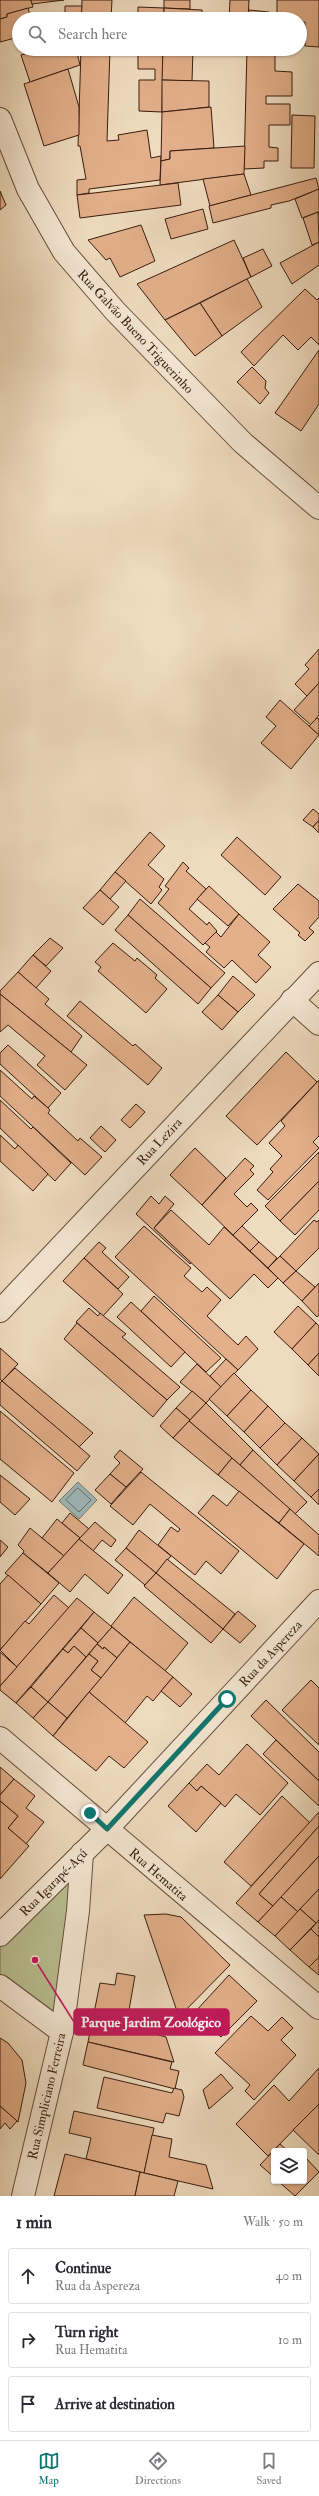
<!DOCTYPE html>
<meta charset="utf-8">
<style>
:root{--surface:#fff;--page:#f7f7f7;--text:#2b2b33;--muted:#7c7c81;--line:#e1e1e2;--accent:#0f766e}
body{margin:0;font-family:"IM FELL Double Pica",serif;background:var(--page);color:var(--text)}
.controls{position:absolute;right:12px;bottom:12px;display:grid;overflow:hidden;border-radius:4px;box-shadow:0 1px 3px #0004}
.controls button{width:36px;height:36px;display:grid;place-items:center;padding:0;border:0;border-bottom:1px solid var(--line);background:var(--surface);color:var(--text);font:20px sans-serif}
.stop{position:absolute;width:12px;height:12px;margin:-9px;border:3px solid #0f766e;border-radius:50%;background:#fff}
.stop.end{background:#0f766e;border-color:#fff;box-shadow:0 1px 4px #0008}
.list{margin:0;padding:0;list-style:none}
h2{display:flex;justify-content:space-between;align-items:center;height:52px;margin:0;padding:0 16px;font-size:17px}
h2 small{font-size:13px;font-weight:400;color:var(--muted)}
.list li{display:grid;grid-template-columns:26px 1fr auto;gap:12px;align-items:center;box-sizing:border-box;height:56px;margin:0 8px 8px;padding:0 8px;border:1px solid var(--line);border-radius:4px}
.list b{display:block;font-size:15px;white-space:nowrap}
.list p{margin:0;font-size:13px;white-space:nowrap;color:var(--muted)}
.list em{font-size:13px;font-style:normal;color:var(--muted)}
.icon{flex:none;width:22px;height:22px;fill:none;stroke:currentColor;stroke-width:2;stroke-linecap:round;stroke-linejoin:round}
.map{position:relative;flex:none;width:319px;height:2196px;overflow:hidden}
.search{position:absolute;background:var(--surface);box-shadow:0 1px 3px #0004;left:12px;right:12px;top:12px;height:44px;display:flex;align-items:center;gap:10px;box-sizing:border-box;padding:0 14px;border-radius:22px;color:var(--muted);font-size:15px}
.sheet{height:244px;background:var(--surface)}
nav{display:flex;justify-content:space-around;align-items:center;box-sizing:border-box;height:56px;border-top:1px solid var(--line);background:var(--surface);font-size:11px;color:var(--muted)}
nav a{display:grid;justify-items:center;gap:2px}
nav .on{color:var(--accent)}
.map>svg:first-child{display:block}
.green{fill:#b9c092;stroke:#786e50}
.water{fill:#9eb9bc;stroke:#757a77}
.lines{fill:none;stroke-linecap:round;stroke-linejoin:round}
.shore{stroke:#6b6a66;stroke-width:1}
.building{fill:#e3b08b;stroke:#381c0f}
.minor-casing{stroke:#664c3b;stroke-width:24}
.minor{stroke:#f5e8d5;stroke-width:22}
.route{stroke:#0f766e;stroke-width:5}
.labels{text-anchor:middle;stroke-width:3;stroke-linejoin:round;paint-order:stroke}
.street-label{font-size:13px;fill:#381c0f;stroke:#f5e8d5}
.leader{fill:none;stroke:#c2185b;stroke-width:1.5}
.callout-dot{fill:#c2185b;stroke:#f5e8d5;stroke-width:1.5}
.callout{fill:#c2185b;stroke:#c2185b;stroke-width:1.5}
.callout-label{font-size:14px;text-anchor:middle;font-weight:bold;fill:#fff}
</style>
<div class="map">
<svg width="319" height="2196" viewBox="0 0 319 2196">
<rect width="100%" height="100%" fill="#efdcbf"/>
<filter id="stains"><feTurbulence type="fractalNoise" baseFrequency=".005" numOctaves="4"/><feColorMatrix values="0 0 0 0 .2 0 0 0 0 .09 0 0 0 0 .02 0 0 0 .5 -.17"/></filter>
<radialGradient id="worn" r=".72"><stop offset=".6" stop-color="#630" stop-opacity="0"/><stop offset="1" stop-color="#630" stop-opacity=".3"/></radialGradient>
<path class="green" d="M 82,1853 L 62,2032 L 0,1986 L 0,1934 Z"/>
<path class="water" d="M 78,1482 L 97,1500 L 79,1519 L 59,1501 Z"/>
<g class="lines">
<path class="shore" d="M 78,1488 L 91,1500 L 79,1512 L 66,1500 Z"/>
</g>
<g class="building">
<path d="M 0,0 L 31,0 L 33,7 L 7,14 L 7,17 L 0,19 Z"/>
<path d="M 31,0 L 64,0 L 32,4 Z"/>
<path d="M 82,0 L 112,0 L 111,19 L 81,19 Z"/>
<path d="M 164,0 L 190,0 L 190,9 L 164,8 Z"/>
<path d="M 230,0 L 249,0 L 248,19 L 229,19 Z"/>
<path d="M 277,0 L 319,0 L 319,47 L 305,46 L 305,22 L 300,22 L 300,19 L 277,19 Z"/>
<path d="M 65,6 L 82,6 L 81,19 L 65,19 Z"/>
<path d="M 138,7 L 164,8 L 164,19 L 138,19 Z"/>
<path d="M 28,8 L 31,19 L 19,19 L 19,37 L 0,42 L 0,19 L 7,17 L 7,14 Z"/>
<path d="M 164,8 L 202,10 L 202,19 L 164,19 Z"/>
<path d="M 249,10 L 269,12 L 268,19 L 248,19 Z"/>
<path d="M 41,49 L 76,49 L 80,65 L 30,82 L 21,55 Z"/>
<path d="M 81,49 L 110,49 L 107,141 L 119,140 L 118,135 L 147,130 L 151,158 L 161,156 L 160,180 L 89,189 L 89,193 L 77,195 L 77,180 L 86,179 L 80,146 L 78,146 Z"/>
<path d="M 138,49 L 163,49 L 162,112 L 139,111 L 139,80 L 155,80 L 155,69 L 138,69 Z"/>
<path d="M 163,49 L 193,49 L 192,81 L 162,80 Z"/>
<path d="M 247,49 L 275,49 L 275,71 L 292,72 L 292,96 L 266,96 L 266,104 L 290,104 L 290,125 L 269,125 L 269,147 L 278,148 L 278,161 L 264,161 L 264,168 L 244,169 Z"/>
<path d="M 68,69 L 79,107 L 79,135 L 44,146 L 24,84 Z"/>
<path d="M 162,80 L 209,81 L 209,107 L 162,112 Z"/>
<path d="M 211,107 L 214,148 L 170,151 L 170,159 L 161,161 L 162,112 Z"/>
<path d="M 292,115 L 315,116 L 314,168 L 291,168 Z"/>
<path d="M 245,146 L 244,174 L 160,185 L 161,161 L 170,159 L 170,151 Z"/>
<path d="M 244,174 L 251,195 L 210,206 L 203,179 Z"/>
<path d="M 316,178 L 319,189 L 289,201 L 271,205 L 271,208 L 213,223 L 209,206 Z"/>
<path d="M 178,183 L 181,205 L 80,218 L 77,195 Z"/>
<path d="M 319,189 L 319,215 L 318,212 L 302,218 L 295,199 Z"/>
<path d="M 0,191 L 6,205 L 0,210 Z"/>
<path d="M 203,209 L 208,229 L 171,239 L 165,219 Z"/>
<path d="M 318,212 L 319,242 L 312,245 L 303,218 Z"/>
<path d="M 141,225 L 155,261 L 120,277 L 110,258 L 106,260 L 88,240 Z"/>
<path d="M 234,240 L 251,277 L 165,320 L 137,284 Z"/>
<path d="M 319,242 L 319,265 L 292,284 L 280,263 Z"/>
<path d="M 263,249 L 272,266 L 251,277 L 243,258 Z"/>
<path d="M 247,279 L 262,307 L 222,336 L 200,303 Z"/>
<path d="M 305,289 L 317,300 L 319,298 L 319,345 L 311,337 L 298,350 L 283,335 L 254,366 L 241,352 Z"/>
<path d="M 200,303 L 222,336 L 195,356 L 165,320 Z"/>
<path d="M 319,350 L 319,404 L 301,431 L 275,413 Z"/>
<path d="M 252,367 L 266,381 L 265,388 L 269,393 L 260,404 L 237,382 Z"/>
<path d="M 319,649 L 319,683 L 307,696 L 295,684 L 309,669 L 305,665 Z"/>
<path d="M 319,683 L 319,715 L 311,725 L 294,710 Z"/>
<path d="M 280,700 L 319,735 L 291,769 L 261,743 L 276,726 L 266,717 Z"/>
<path d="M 317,718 L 319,719 L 319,735 L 309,726 Z"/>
<path d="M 313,809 L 319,814 L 319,820 L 313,827 L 303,820 Z"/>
<path d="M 319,820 L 319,833 L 313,827 Z"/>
<path d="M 150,832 L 165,846 L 148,865 L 164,879 L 159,887 L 162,890 L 151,904 L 115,872 Z"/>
<path d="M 237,837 L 281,877 L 265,895 L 221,855 Z"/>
<path d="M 183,862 L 189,868 L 186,871 L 206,889 L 189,909 L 207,925 L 209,922 L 217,931 L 203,945 L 158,903 L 169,889 L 165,886 Z"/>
<path d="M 115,872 L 126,881 L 110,899 L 100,890 Z"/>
<path d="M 298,884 L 319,901 L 319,917 L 309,928 L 314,932 L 305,941 L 298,935 L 300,933 L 273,909 Z"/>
<path d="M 209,886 L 239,914 L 228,926 L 197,899 Z"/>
<path d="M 100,890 L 119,907 L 103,925 L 83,908 Z"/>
<path d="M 140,899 L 225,973 L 211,988 L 128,915 Z"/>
<path d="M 239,914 L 270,942 L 258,955 L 271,967 L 256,983 L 232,960 L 224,968 L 206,952 L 210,947 L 205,943 L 216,932 L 221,937 Z"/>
<path d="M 128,915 L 211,988 L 198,1004 L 115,930 Z"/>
<path d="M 50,938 L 63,948 L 46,966 L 33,955 Z"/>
<path d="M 113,943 L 135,961 L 137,958 L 157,975 L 155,978 L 167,989 L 146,1013 L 98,971 L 101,967 L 95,962 Z"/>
<path d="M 33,955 L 51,971 L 36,988 L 18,972 Z"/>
<path d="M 18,972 L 49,999 L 45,1004 L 82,1036 L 71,1052 L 0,994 L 0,991 Z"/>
<path d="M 233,976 L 255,995 L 238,1012 L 218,995 Z"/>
<path d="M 0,994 L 87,1065 L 65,1090 L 37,1065 L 45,1056 L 8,1025 L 0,1032 Z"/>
<path d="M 218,995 L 238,1012 L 222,1030 L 202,1012 Z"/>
<path d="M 80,1001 L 133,1046 L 135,1044 L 162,1068 L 148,1085 L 67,1016 Z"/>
<path d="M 8,1045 L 61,1093 L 48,1108 L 0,1064 L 0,1053 Z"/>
<path d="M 286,1052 L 317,1082 L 257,1145 L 226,1116 Z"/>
<path d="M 0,1070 L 32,1099 L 34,1096 L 48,1108 L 50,1110 L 48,1113 L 78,1141 L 80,1138 L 102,1157 L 85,1175 L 0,1096 Z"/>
<path d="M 319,1080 L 319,1136 L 313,1142 L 319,1148 L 268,1200 L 257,1190 L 273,1172 L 270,1169 L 282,1156 L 269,1143 L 285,1126 L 281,1121 Z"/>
<path d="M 0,1100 L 31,1129 L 33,1127 L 71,1163 L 55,1181 L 0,1128 Z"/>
<path d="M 136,1104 L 145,1112 L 130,1128 L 121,1120 Z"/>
<path d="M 101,1126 L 116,1140 L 105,1152 L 90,1138 Z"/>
<path d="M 0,1135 L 15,1149 L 18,1145 L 48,1174 L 33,1191 L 0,1161 Z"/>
<path d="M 195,1148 L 226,1178 L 202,1205 L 170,1175 Z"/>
<path d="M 319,1152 L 319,1181 L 280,1221 L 265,1206 Z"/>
<path d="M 245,1158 L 254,1166 L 250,1170 L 254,1174 L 234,1194 L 247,1207 L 251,1203 L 258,1210 L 233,1235 L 202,1205 Z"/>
<path d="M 319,1181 L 319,1210 L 295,1235 L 280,1221 Z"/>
<path d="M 151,1196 L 159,1204 L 165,1196 L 174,1204 L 154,1228 L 192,1261 L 190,1264 L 136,1214 Z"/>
<path d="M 171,1210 L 209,1245 L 224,1227 L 278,1278 L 268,1288 L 254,1274 L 230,1299 L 154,1228 Z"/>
<path d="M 314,1220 L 317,1222 L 319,1220 L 319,1248 L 296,1271 L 280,1256 Z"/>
<path d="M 144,1226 L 191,1268 L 184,1276 L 202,1292 L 207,1287 L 221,1300 L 207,1316 L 238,1345 L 246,1336 L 258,1349 L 238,1370 L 115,1257 Z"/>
<path d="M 242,1226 L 259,1242 L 250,1251 L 233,1235 Z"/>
<path d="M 99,1242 L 106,1248 L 102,1252 L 129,1277 L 118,1289 L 84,1258 Z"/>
<path d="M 259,1242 L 277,1258 L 268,1268 L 250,1251 Z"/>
<path d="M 280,1256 L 296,1271 L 283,1283 L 268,1268 Z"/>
<path d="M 84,1258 L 123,1294 L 103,1316 L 63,1281 Z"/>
<path d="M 296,1271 L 315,1287 L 302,1301 L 283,1283 Z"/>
<path d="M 319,1283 L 319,1315 L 317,1317 L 302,1301 Z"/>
<path d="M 154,1296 L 221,1358 L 206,1372 L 141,1311 Z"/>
<path d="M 131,1302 L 185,1352 L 171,1367 L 117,1317 Z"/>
<path d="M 298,1306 L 316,1323 L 292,1349 L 274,1332 Z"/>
<path d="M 89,1308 L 98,1316 L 100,1313 L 126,1334 L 122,1337 L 180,1387 L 167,1400 L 76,1322 Z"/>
<path d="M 77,1323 L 167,1400 L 153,1417 L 64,1339 Z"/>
<path d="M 316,1323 L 319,1326 L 319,1353 L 308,1365 L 292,1349 Z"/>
<path d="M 0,1348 L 18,1364 L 2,1381 L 0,1379 Z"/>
<path d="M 319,1353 L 319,1376 L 308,1365 Z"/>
<path d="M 226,1359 L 238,1370 L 221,1387 L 210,1376 Z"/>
<path d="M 197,1364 L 221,1387 L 206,1403 L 180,1382 Z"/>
<path d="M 15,1368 L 93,1433 L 79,1447 L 2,1381 Z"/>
<path d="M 234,1373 L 251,1390 L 227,1416 L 209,1399 Z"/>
<path d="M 2,1381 L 90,1456 L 77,1471 L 0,1405 L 0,1383 Z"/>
<path d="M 251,1390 L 268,1406 L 244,1432 L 227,1416 Z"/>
<path d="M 192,1391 L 206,1403 L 190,1420 L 176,1408 Z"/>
<path d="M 206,1403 L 253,1450 L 240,1465 L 189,1421 Z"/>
<path d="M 268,1406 L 285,1423 L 260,1448 L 244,1432 Z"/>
<path d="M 176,1408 L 190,1420 L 173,1438 L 160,1426 Z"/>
<path d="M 0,1411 L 74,1473 L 52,1502 L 0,1459 Z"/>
<path d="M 189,1421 L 232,1458 L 218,1475 L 173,1438 Z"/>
<path d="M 285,1423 L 302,1438 L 277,1465 L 260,1448 Z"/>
<path d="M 302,1438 L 319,1454 L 294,1481 L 277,1465 Z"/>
<path d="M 120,1450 L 143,1469 L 126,1487 L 110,1474 L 120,1463 L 114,1457 Z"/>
<path d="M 253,1450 L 307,1502 L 295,1514 L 240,1465 Z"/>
<path d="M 319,1454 L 319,1489 L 311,1497 L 294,1481 Z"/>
<path d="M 232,1458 L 290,1509 L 279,1523 L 218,1475 Z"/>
<path d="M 141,1472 L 239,1551 L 221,1574 L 206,1561 L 195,1575 L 158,1545 L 171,1527 L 178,1532 L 180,1529 L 150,1504 L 133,1525 L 110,1506 Z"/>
<path d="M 110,1474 L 126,1487 L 111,1504 L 95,1490 Z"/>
<path d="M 0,1475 L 30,1499 L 15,1515 L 0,1502 Z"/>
<path d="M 319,1489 L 319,1505 L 311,1497 Z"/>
<path d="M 239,1491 L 304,1544 L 277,1579 L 198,1513 L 213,1495 L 227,1506 Z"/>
<path d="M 290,1509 L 319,1535 L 319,1556 L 279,1523 Z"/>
<path d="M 70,1513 L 89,1529 L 80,1538 L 62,1523 Z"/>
<path d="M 57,1519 L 80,1538 L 64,1556 L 42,1538 Z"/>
<path d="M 95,1522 L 116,1540 L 111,1547 L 102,1540 L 93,1551 L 79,1539 Z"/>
<path d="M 30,1528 L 64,1556 L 48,1573 L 23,1553 L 24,1551 L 18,1545 Z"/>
<path d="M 139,1530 L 171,1556 L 156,1573 L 126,1548 Z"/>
<path d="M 79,1539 L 123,1575 L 108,1594 L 85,1574 L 70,1592 L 48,1573 Z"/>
<path d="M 0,1540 L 8,1547 L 0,1557 Z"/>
<path d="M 126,1548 L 156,1573 L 145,1585 L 115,1560 Z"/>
<path d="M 23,1553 L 59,1583 L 41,1604 L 5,1573 Z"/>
<path d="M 167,1559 L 235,1614 L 223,1629 L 156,1573 Z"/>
<path d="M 156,1573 L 223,1629 L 211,1643 L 144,1586 Z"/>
<path d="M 8,1575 L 41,1604 L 0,1650 L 0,1584 Z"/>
<path d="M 54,1595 L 69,1608 L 17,1667 L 0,1650 L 25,1621 L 29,1624 Z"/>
<path d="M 134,1597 L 188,1643 L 165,1671 L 111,1626 Z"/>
<path d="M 77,1598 L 94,1612 L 16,1703 L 0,1690 L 0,1686 Z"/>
<path d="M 238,1611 L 256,1626 L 240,1643 L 223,1629 Z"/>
<path d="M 94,1612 L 112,1627 L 98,1643 L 81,1628 Z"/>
<path d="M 112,1627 L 130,1642 L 117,1658 L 104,1647 L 103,1649 L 97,1644 Z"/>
<path d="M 81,1628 L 98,1643 L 86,1657 L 74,1646 L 68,1653 L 63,1649 Z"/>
<path d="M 130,1642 L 173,1677 L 153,1701 L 147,1696 L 125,1723 L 89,1692 Z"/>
<path d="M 97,1644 L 103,1649 L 104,1647 L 117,1658 L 101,1678 L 91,1670 L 98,1661 L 89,1654 Z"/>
<path d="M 74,1646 L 86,1657 L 48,1702 L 31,1687 L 63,1649 L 68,1653 Z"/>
<path d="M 0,1652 L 17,1667 L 0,1686 Z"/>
<path d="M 89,1654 L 98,1661 L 91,1670 L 101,1678 L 67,1718 L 48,1702 Z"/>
<path d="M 173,1677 L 192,1694 L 180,1707 L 161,1691 Z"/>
<path d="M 311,1680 L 319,1688 L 319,1745 L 282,1710 Z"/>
<path d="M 31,1687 L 48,1702 L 33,1718 L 16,1703 Z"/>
<path d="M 89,1692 L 148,1742 L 124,1768 L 109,1756 L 96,1771 L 53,1736 Z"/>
<path d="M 266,1700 L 319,1752 L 319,1781 L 251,1716 Z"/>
<path d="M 48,1702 L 67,1718 L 53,1736 L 33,1718 Z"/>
<path d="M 276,1740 L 319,1781 L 319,1806 L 263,1754 Z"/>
<path d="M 247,1744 L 288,1783 L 260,1815 L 236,1794 L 225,1807 L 201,1786 L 197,1791 L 189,1783 L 207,1764 L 219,1775 Z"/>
<path d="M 0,1767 L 14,1779 L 0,1795 Z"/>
<path d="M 14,1779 L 35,1796 L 26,1808 L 44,1822 L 26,1844 L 8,1828 L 18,1816 L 0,1801 L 0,1795 Z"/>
<path d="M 189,1783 L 197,1791 L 201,1786 L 221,1803 L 196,1832 L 168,1806 Z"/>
<path d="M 282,1796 L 310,1823 L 251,1886 L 224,1862 Z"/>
<path d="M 0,1801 L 18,1816 L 8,1828 L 29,1846 L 0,1879 Z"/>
<path d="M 319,1812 L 319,1826 L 259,1894 L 273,1906 L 258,1922 L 236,1903 Z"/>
<path d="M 319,1826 L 319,1856 L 273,1906 L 259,1894 Z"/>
<path d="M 319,1856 L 319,1889 L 298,1912 L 281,1897 Z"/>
<path d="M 319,1889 L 319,1920 L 316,1923 L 300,1909 Z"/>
<path d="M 281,1897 L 298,1912 L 275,1936 L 258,1922 Z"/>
<path d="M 300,1909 L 316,1923 L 290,1950 L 275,1936 Z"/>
<path d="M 166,1914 L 181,1917 L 230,1965 L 179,2017 L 144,1915 Z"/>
<path d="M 319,1920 L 319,1937 L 311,1929 Z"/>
<path d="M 311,1929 L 319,1937 L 319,1957 L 309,1967 L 290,1950 Z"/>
<path d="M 319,1957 L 319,1975 L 309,1967 Z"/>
<path d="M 117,1973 L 135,1976 L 126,2027 L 93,2018 L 100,1983 L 115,1985 Z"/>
<path d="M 229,1975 L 257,2001 L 221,2037 L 194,2013 Z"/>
<path d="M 251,2016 L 268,2031 L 282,2017 L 293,2028 L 281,2040 L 296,2055 L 254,2100 L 245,2091 L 250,2085 L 215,2053 Z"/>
<path d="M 93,2018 L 166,2037 L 174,2062 L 88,2042 Z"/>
<path d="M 0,2038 L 8,2043 L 22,2060 L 26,2083 L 18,2122 L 0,2106 Z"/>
<path d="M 88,2042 L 172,2062 L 170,2069 L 179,2071 L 175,2089 L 83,2065 Z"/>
<path d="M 319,2068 L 319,2104 L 268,2156 L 236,2124 L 274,2085 L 289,2101 Z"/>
<path d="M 221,2074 L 233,2088 L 209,2109 L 203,2090 Z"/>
<path d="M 104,2077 L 172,2093 L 174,2088 L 182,2090 L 184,2097 L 179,2116 L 166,2113 L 163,2123 L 97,2108 Z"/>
<path d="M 319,2104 L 319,2155 L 293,2130 Z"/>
<path d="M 0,2106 L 17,2121 L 10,2129 L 5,2123 L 0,2129 Z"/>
<path d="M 74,2111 L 154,2128 L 144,2173 L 86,2159 L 91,2138 L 69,2133 Z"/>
<path d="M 152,2135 L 172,2139 L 169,2157 L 206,2165 L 213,2189 L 144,2173 Z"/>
<path d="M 280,2144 L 288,2151 L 274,2151 L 274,2177 L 260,2165 Z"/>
<path d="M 65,2154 L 140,2172 L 135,2196 L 54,2196 Z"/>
<path d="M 306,2158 L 319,2172 L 295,2196 L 278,2181 L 304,2181 L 304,2160 Z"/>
<path d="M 140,2172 L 178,2181 L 174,2196 L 135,2196 Z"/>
</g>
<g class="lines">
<g class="minor-casing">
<g id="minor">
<path d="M 0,119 L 28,189 L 64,252 L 115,311 L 243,443 L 319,508"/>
<path d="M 292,1000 L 319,1024"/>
<path d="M 0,1311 L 319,973"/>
<path d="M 0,1738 L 319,2008"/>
<path d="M 0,1935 L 107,1829 L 319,1601"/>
<path d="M 0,1986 L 62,2032"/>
<path d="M 23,2196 L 62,2032 L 78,1911 L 82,1853"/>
</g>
</g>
<use href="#minor" class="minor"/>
</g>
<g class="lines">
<path class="route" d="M 90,1813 L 107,1829 L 227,1699"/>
</g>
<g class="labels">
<g class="street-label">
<text transform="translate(136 331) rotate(47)" y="5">Rua Galvão Bueno Triguerinho</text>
<text transform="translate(159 1141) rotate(-47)" y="5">Rua Lezira</text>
<text transform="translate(270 1653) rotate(-47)" y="5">Rua da Aspereza</text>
<text transform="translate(159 1874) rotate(41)" y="5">Rua Hematita</text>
<text transform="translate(53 1882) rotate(-45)" y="5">Rua Igarapé-Açú</text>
<text transform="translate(46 2096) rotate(-77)" y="5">Rua Simpliciano Ferreira</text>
</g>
</g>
<path class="leader" d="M35 1960L74 2022"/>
<circle class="callout-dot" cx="35" cy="1960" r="4"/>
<rect class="callout" x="74" y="2009" width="155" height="26" rx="4"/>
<g class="callout-label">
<text x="151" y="2027">Parque Jardim Zoológico</text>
</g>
<rect width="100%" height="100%" filter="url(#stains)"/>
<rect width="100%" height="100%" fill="url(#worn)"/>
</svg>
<div class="controls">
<button><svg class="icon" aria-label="layers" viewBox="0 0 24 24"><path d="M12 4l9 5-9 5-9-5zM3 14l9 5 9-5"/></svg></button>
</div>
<div class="stop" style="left:227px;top:1699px"></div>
<div class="stop end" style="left:90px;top:1813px"></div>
<div class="search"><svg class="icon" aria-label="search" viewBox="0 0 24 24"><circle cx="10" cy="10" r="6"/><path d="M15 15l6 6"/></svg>Search here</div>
</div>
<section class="sheet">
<h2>1 min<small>Walk · 50 m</small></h2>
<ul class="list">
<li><svg class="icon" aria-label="ahead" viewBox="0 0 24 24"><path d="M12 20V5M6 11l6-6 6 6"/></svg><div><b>Continue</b><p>Rua da Aspereza</p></div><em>40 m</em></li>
<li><svg class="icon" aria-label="right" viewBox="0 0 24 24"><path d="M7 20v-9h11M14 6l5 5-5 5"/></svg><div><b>Turn right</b><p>Rua Hematita</p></div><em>10 m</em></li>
<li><svg class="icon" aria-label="arrive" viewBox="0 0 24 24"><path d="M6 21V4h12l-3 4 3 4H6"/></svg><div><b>Arrive at destination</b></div></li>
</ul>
</section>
<nav>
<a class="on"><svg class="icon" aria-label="map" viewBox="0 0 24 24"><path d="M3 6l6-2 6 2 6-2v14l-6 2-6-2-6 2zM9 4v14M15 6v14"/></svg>Map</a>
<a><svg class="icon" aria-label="directions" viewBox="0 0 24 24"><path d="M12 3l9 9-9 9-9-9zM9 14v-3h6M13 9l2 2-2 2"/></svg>Directions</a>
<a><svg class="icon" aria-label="saved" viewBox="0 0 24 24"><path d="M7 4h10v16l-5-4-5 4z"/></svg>Saved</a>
</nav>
